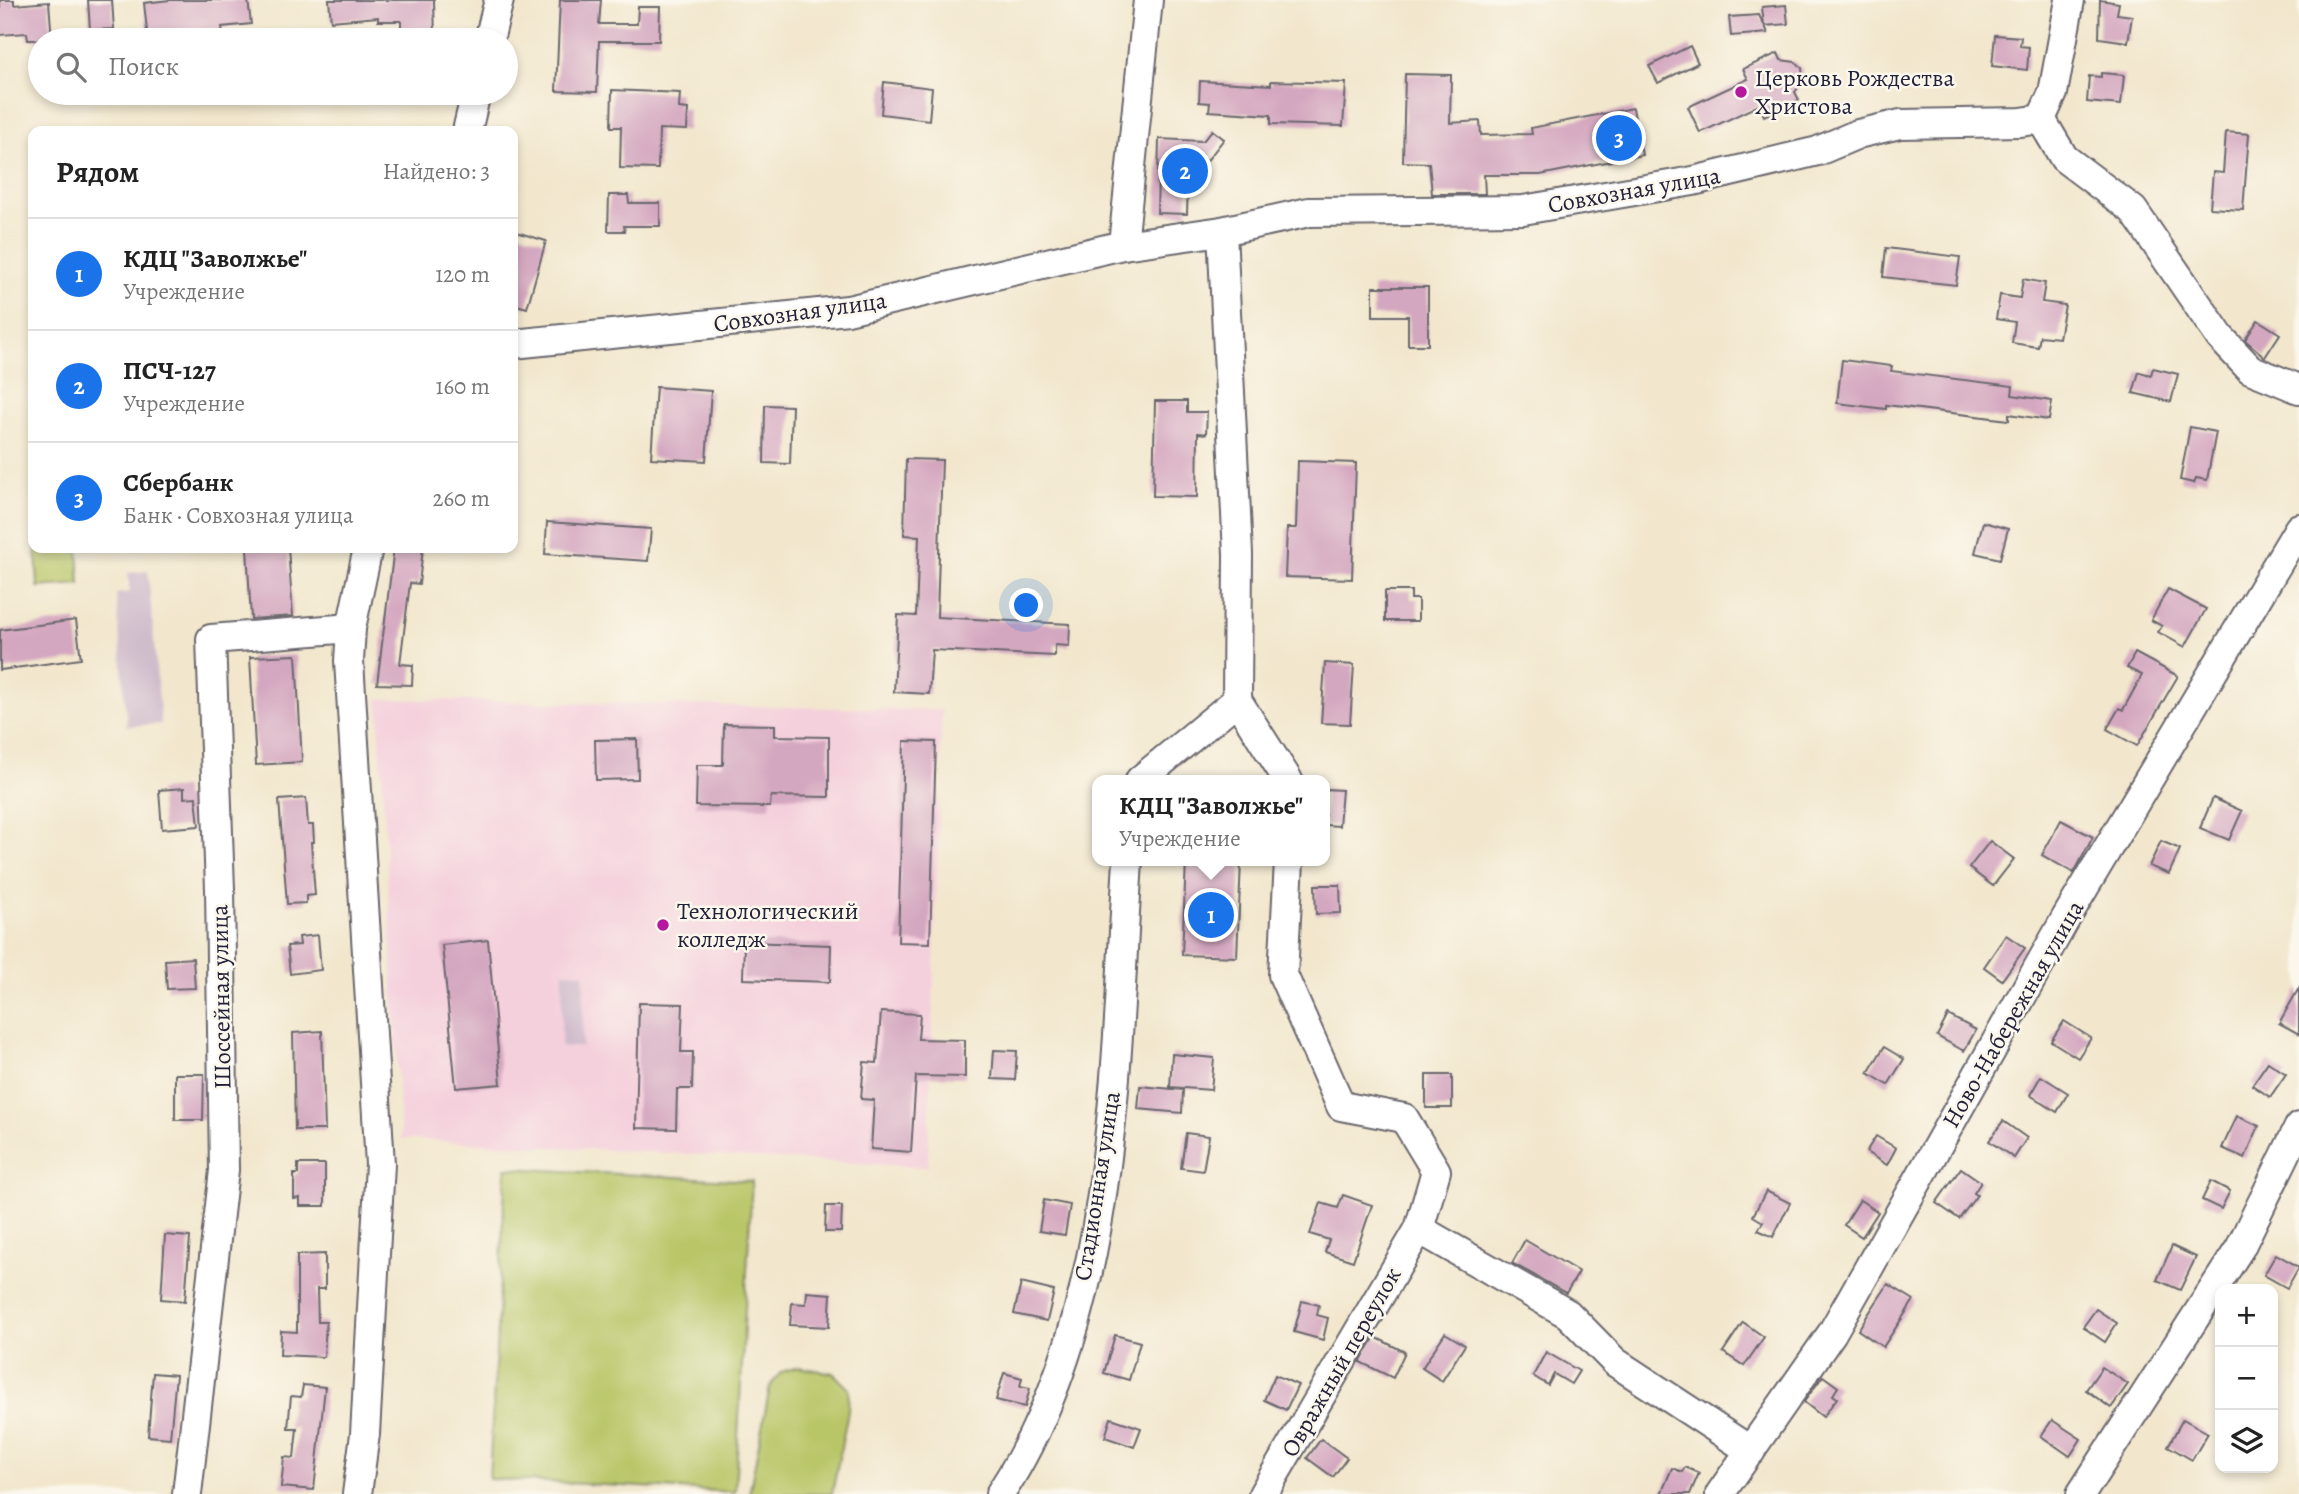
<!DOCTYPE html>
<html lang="ru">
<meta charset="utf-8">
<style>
:root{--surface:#fff;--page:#f6f6f6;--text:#222;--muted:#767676;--line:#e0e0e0;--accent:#1a73e8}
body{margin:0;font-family:Alegreya,serif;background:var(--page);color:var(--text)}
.controls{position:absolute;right:21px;bottom:21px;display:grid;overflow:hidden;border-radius:14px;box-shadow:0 4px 10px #0003}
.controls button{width:63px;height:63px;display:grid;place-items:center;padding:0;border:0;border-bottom:2px solid var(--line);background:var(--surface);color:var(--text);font:35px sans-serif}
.you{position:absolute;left:1027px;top:606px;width:24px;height:24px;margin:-18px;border:5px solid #fff;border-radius:50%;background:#1a73e8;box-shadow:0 0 0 10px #1a73e833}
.badge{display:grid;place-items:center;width:46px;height:46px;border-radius:50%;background:var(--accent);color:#fff;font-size:23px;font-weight:700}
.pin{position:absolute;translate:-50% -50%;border:4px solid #fff;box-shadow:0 2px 7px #0006}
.popup{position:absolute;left:1092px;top:775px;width:238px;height:91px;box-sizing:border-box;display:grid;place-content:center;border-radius:14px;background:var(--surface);filter:drop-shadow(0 2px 5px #0005);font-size:23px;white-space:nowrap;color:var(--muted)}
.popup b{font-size:26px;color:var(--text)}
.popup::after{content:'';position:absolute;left:50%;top:100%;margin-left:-14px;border:14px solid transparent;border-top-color:var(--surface)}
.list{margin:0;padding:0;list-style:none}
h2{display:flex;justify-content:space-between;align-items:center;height:91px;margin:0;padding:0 28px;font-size:30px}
h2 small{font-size:23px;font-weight:400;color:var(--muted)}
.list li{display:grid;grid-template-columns:46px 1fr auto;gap:21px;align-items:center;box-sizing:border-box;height:112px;padding:0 28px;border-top:2px solid var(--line)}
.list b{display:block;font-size:26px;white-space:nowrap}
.list p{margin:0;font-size:23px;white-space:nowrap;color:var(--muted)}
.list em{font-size:23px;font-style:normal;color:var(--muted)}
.icon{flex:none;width:38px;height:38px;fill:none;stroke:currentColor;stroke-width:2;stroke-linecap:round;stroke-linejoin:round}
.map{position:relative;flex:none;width:2299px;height:1494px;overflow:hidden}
.search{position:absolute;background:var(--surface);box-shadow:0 4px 10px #0003;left:28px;top:28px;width:490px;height:77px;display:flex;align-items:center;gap:18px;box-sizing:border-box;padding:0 24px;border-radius:38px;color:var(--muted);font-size:26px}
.panel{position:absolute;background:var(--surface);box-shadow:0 4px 10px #0003;left:28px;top:126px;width:490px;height:427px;border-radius:14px}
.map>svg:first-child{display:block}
.built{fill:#f4cfdc}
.industrial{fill:#d0bdcc}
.green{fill:#b9c668;stroke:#6e7452;stroke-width:2}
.building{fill:#d4a7c0}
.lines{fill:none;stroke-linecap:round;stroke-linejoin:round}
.minor-casing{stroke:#6b676e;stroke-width:32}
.minor{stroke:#fff;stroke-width:28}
.poi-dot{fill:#b5179e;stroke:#fbf7ec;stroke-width:2.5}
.labels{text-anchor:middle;stroke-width:5;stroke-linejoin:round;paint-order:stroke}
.poi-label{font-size:24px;fill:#22223b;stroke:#fbf7ec;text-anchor:start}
.street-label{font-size:24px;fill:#22223b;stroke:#fbf7ec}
</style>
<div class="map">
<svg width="2299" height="1494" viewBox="0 0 2299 1494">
<rect width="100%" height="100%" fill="#fbf7ec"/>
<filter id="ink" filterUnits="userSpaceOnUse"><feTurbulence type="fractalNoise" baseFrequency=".0143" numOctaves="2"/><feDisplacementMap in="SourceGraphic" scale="14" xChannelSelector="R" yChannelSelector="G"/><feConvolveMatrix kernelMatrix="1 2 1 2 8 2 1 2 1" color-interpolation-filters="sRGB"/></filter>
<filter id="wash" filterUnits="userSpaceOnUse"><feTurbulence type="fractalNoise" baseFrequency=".00686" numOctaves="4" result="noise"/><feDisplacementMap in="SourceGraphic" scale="28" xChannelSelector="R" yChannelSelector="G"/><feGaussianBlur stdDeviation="1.57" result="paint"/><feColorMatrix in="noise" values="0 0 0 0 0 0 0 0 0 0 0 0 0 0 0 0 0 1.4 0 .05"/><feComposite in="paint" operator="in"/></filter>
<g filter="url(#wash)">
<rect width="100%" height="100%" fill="#f2e7cd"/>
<path class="built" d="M 378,699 L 942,710 L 928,1167 L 401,1139 Z"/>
<g class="industrial">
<path d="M 148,571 L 161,724 L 127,726 L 116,594 L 130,592 L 128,573 Z"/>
<path d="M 563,972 L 584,973 L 582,1047 L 561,1047 Z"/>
</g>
<g class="green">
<path d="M 36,548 L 78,548 L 80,584 L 38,587 Z"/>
<path d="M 506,1168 L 752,1181 L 735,1492 L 489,1479 Z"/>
<path d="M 798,1367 L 833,1373 L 849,1389 L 848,1411 L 832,1494 L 749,1494 L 770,1387 L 781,1372 Z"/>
</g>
<g id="blocks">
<g class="building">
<path d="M 0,0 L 14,0 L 14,5 L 49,2 L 52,40 L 28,40 L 27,33 L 0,35 Z"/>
<path d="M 88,0 L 112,0 L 114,29 L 90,30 Z"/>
<path d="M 170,0 L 248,0 L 251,24 L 222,27 L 223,34 L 148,40 L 144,3 Z"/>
<path d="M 329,0 L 434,0 L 435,40 L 401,40 L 401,21 L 378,21 L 378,17 L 331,21 Z"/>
<path d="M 560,0 L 601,0 L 599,24 L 637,24 L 638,7 L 660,7 L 659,41 L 599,41 L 597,92 L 556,91 Z"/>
<path d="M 2100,0 L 2119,3 L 2117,14 L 2132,16 L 2128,42 L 2099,38 Z"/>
<path d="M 1786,5 L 1788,24 L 1765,26 L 1768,33 L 1731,36 L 1729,17 L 1759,15 L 1764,25 L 1762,7 Z"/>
<path d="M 1995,35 L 2021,37 L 2020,46 L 2029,47 L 2027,70 L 1992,66 Z"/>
<path d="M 1690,46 L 1698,63 L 1658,83 L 1649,66 Z"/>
<path d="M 1778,53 L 1781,60 L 1795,62 L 1802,68 L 1803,81 L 1795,92 L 1799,100 L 1764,116 L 1759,105 L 1700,133 L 1688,107 L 1748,79 L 1743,69 Z"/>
<path d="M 2101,73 L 2124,75 L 2121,105 L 2087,102 L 2089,76 L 2101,77 Z"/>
<path d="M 1405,74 L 1451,75 L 1450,123 L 1480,121 L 1481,135 L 1532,134 L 1531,128 L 1633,108 L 1642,155 L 1540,175 L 1484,175 L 1485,194 L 1432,194 L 1429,163 L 1403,162 Z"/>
<path d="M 1200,81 L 1271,85 L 1271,81 L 1346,83 L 1343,126 L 1271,124 L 1271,115 L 1209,111 L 1210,103 L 1199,102 Z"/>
<path d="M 884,82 L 932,88 L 929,120 L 881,114 Z"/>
<path d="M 612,90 L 680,93 L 679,108 L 688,109 L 687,130 L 659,129 L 658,169 L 620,168 L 621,127 L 611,127 Z"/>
<path d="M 1212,130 L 1224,139 L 1205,163 L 1189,151 L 1187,214 L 1157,213 L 1159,139 L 1203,141 Z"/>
<path d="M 2226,132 L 2249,134 L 2243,210 L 2210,208 L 2213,172 L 2223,173 Z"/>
<path d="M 609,195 L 628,195 L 629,203 L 660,203 L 660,226 L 624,226 L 625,231 L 608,231 Z"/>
<path d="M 513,231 L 546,241 L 527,308 L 513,304 Z"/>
<path d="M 1886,248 L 1960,257 L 1956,285 L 1883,277 Z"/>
<path d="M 2023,279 L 2045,283 L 2042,302 L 2065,305 L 2059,338 L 2040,336 L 2038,347 L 2012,343 L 2015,322 L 1996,319 L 2000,295 L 2020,298 Z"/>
<path d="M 1373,287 L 1428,287 L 1428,345 L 1408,345 L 1408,316 L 1373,316 Z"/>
<path d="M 2258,320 L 2280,334 L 2265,357 L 2245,340 Z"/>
<path d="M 1842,360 L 1892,366 L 1891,371 L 2013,386 L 2012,395 L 2052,401 L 2049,420 L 2009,414 L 2009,420 L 1886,405 L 1886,409 L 1837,403 Z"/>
<path d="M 2153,368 L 2178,374 L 2171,402 L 2133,393 L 2139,372 L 2151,375 Z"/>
<path d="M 656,387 L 711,391 L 706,461 L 651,458 Z"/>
<path d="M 1155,401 L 1187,401 L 1187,412 L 1207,412 L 1206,434 L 1198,433 L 1197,497 L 1153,496 Z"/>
<path d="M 765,405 L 792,406 L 790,464 L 764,463 Z"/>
<path d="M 2190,427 L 2216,432 L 2207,480 L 2196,478 L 2194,483 L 2180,480 Z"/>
<path d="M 906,459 L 942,460 L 937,617 L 1070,624 L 1069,646 L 1055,645 L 1055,656 L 932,650 L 929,694 L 894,692 L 898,615 L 916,616 L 919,536 L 904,535 Z"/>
<path d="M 1298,461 L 1356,463 L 1352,579 L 1285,577 L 1287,528 L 1296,528 Z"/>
<path d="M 547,522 L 651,529 L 648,561 L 545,554 Z"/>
<path d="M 1983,522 L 2008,529 L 2000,559 L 1975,553 Z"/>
<path d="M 247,548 L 288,548 L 293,616 L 251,619 Z"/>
<path d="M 394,548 L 423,548 L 419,584 L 410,583 L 400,664 L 413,665 L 412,685 L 377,684 Z"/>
<path d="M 2168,589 L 2206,609 L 2185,647 L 2158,632 L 2162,626 L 2151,620 Z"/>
<path d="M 1385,591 L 1411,591 L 1411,599 L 1418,599 L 1418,621 L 1385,621 Z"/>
<path d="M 76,620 L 81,659 L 0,670 L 0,630 Z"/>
<path d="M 2135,653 L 2178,676 L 2137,746 L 2107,729 L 2119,708 L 2123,710 L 2142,675 L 2127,668 Z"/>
<path d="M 296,655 L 302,762 L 256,765 L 250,657 Z"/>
<path d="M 1325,663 L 1354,665 L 1350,724 L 1321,723 Z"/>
<path d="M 724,724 L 775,725 L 775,736 L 829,737 L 829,797 L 771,796 L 770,807 L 696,806 L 697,765 L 723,765 Z"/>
<path d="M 637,739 L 638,779 L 596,780 L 595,740 Z"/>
<path d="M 904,741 L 936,742 L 930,943 L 898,942 Z"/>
<path d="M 184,788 L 184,798 L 196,797 L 199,826 L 162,829 L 159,790 Z"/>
<path d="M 1325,789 L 1342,790 L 1339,826 L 1325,825 Z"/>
<path d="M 306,798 L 308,825 L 313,825 L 314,842 L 311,842 L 315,895 L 306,896 L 306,903 L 287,904 L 279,800 Z"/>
<path d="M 2213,798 L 2242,811 L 2229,840 L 2200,828 Z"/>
<path d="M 2061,820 L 2093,837 L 2074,873 L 2042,855 Z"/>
<path d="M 1990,841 L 2014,859 L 1993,886 L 1969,868 Z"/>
<path d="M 2161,841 L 2180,849 L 2169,874 L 2149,866 Z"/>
<path d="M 1186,861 L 1241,861 L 1237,957 L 1182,955 Z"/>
<path d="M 1315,885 L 1340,885 L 1341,913 L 1316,914 Z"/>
<path d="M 318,935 L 321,970 L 290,974 L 287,946 L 300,945 L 299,937 Z"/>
<path d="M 2006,935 L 2025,948 L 2002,980 L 1984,967 Z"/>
<path d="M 488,940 L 501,1084 L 456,1088 L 442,945 Z"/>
<path d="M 744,942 L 831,945 L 830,982 L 743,979 Z"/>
<path d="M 193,958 L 195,988 L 167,989 L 165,960 Z"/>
<path d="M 2299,988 L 2299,1034 L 2279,1023 Z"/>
<path d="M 639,1003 L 683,1004 L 681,1052 L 693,1052 L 692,1089 L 677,1089 L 676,1129 L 636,1128 Z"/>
<path d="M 881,1012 L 920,1014 L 918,1039 L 965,1040 L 965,1077 L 916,1076 L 911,1152 L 871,1149 L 874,1100 L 861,1099 L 864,1062 L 877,1063 Z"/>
<path d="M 1948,1015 L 1976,1030 L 1964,1051 L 1937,1036 Z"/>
<path d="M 2064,1021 L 2091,1038 L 2078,1058 L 2051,1041 Z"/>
<path d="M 322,1031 L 325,1130 L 295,1130 L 293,1033 Z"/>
<path d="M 1884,1047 L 1904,1059 L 1888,1085 L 1868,1073 Z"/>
<path d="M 994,1050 L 1017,1051 L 1015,1080 L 992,1079 Z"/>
<path d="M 1172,1054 L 1214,1058 L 1211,1090 L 1170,1087 Z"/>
<path d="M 2268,1062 L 2286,1074 L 2270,1097 L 2252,1085 Z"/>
<path d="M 175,1074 L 204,1074 L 203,1120 L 175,1120 Z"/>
<rect x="1426" y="1075" width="26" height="33"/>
<path d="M 2041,1076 L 2068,1093 L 2057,1112 L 2030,1095 Z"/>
<path d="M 1140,1086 L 1183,1090 L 1182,1113 L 1138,1109 Z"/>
<path d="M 2237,1116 L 2259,1126 L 2245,1158 L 2222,1148 Z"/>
<path d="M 2003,1121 L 2027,1138 L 2014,1158 L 1989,1141 Z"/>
<path d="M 1186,1133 L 1209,1136 L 1203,1171 L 1181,1168 Z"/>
<path d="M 1876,1136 L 1896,1148 L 1887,1165 L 1866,1152 Z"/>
<path d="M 298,1164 L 325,1164 L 325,1206 L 300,1206 L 300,1198 L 294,1199 L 294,1174 L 298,1174 Z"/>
<path d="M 1961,1168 L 1981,1182 L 1974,1193 L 1977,1195 L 1959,1219 L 1936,1203 Z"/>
<path d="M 2211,1181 L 2230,1191 L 2221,1209 L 2202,1200 Z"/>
<path d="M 1766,1191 L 1790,1203 L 1773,1237 L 1758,1230 L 1763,1222 L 1753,1216 Z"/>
<path d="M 1343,1195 L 1372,1205 L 1353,1261 L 1325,1252 L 1329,1240 L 1310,1234 L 1321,1203 L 1338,1208 Z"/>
<path d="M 1044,1200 L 1070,1205 L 1065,1235 L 1039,1231 Z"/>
<path d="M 1860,1200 L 1878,1212 L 1862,1237 L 1844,1225 Z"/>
<path d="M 826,1206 L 842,1206 L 841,1232 L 825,1232 Z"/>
<path d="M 165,1235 L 190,1237 L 185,1301 L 161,1299 Z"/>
<path d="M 1525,1240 L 1579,1272 L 1566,1293 L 1512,1263 Z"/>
<path d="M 2172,1246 L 2196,1257 L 2180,1290 L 2157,1280 Z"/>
<path d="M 325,1254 L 325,1289 L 317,1289 L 318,1322 L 326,1322 L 324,1357 L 280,1355 L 281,1331 L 297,1332 L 297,1255 Z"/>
<path d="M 2276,1254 L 2299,1267 L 2287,1288 L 2264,1275 Z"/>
<path d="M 1021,1283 L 1054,1291 L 1047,1321 L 1014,1314 Z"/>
<path d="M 1888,1284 L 1914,1300 L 1883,1347 L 1858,1330 Z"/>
<path d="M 807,1292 L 831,1294 L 829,1327 L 790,1325 L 792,1303 L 806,1304 Z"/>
<path d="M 1302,1301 L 1319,1305 L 1317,1315 L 1328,1318 L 1323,1340 L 1294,1332 Z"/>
<path d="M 2096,1309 L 2117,1323 L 2105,1342 L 2083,1327 Z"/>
<path d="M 1743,1322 L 1764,1337 L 1744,1366 L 1723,1352 Z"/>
<path d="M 1445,1333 L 1465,1345 L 1442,1381 L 1422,1368 Z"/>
<path d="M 1115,1335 L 1140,1342 L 1129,1380 L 1104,1373 Z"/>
<path d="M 1375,1337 L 1405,1352 L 1393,1378 L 1360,1362 Z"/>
<path d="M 1546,1352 L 1579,1371 L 1571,1384 L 1554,1374 L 1548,1385 L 1533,1376 Z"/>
<path d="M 2102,1367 L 2128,1384 L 2111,1408 L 2086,1390 Z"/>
<path d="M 153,1373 L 176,1375 L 170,1438 L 148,1436 Z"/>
<path d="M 1004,1373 L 1022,1378 L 1020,1386 L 1030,1388 L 1025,1407 L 996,1400 Z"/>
<path d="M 1275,1375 L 1298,1385 L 1286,1410 L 1264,1400 Z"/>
<path d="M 1823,1376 L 1838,1387 L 1833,1395 L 1837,1398 L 1823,1417 L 1804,1402 Z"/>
<path d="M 303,1385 L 325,1387 L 314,1490 L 281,1487 L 284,1457 L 294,1458 L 297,1428 L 288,1428 L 291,1396 L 301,1397 Z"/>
<path d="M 1111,1418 L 1141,1428 L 1134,1447 L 1105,1437 Z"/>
<path d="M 2183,1419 L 2208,1433 L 2192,1460 L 2168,1446 Z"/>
<path d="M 2052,1420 L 2081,1439 L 2070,1456 L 2041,1436 Z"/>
<path d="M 1321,1439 L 1347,1458 L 1333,1477 L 1307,1458 Z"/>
<path d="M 1685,1467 L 1699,1473 L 1690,1494 L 1661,1494 L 1672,1468 L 1682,1472 Z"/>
</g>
</g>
</g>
<g filter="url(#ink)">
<use href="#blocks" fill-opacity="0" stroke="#6b676e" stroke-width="2"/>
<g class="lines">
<g class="minor-casing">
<g id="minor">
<path d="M 489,40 L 499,0"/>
<path d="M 2041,119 L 2064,158 L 2133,210 L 2220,337 L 2250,369 L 2299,389"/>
<path d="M 467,131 L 476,93"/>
<path d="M 1222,231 L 1238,554 L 1237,700 L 1288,780"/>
<path d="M 1123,245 L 1148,0"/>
<path d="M 513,344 L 848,310 L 1123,245 L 1222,231 L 1309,212 L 1523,210 L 1693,181 L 1818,151 L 1858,134 L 1900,124 L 2021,122 L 2041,119 L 2053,93 L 2070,0"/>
<path d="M 1140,780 L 1237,700"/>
<path d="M 1289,861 L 1283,975 L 1341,1106 L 1404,1118 L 1436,1171 L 1419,1229 L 1568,1314 L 1615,1362 L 1751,1451"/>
<path d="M 187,1494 L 224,1170 L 220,889 L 211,639 L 351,628"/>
<path d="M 357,1494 L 365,1434 L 380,1164 L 349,661 L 351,628 L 368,548"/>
<path d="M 1000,1494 C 1117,1316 1115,1066 1128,861"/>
<path d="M 1263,1494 L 1419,1229"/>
<path d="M 1720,1494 L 1832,1333 L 2066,918 L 2299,528"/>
<path d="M 2081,1494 L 2240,1248 L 2299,1127"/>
</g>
</g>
<use href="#minor" class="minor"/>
</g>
</g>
<g class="poi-dot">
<circle cx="1741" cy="92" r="7"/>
<circle cx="663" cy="925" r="7"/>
</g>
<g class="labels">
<g class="poi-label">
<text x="1755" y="86">Церковь Рождества<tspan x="1755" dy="28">Христова</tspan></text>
<text x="677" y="919">Технологический<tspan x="677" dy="28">колледж</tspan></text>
</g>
<g class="street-label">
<text transform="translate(1634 190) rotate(-10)" y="8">Совхозная улица</text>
<text transform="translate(800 312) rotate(-8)" y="8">Совхозная улица</text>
<text transform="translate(221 997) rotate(-91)" y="8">Шоссейная улица</text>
<text transform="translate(2013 1014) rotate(-60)" y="8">Ново-Набережная улица</text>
<text transform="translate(1097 1186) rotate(-81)" y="8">Стадионная улица</text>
<text transform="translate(1341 1362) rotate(-60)" y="8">Овражный переулок</text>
</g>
</g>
</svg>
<div class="controls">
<button>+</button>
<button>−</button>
<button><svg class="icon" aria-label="layers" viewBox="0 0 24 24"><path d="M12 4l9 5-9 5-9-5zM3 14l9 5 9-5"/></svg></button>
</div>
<div class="you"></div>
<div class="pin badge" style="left:1211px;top:915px">1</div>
<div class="popup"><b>КДЦ &quot;Заволжье&quot;</b>Учреждение</div>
<div class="pin badge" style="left:1185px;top:171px">2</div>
<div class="pin badge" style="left:1619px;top:138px">3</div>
<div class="search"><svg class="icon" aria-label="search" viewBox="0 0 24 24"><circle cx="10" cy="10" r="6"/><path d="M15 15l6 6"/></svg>Поиск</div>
<section class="panel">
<h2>Рядом<small>Найдено: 3</small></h2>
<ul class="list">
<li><span class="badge">1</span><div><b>КДЦ &quot;Заволжье&quot;</b><p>Учреждение</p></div><em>120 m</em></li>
<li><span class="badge">2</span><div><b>ПСЧ-127</b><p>Учреждение</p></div><em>160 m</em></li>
<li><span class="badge">3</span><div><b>Сбербанк</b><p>Банк · Совхозная улица</p></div><em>260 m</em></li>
</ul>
</section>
</div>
